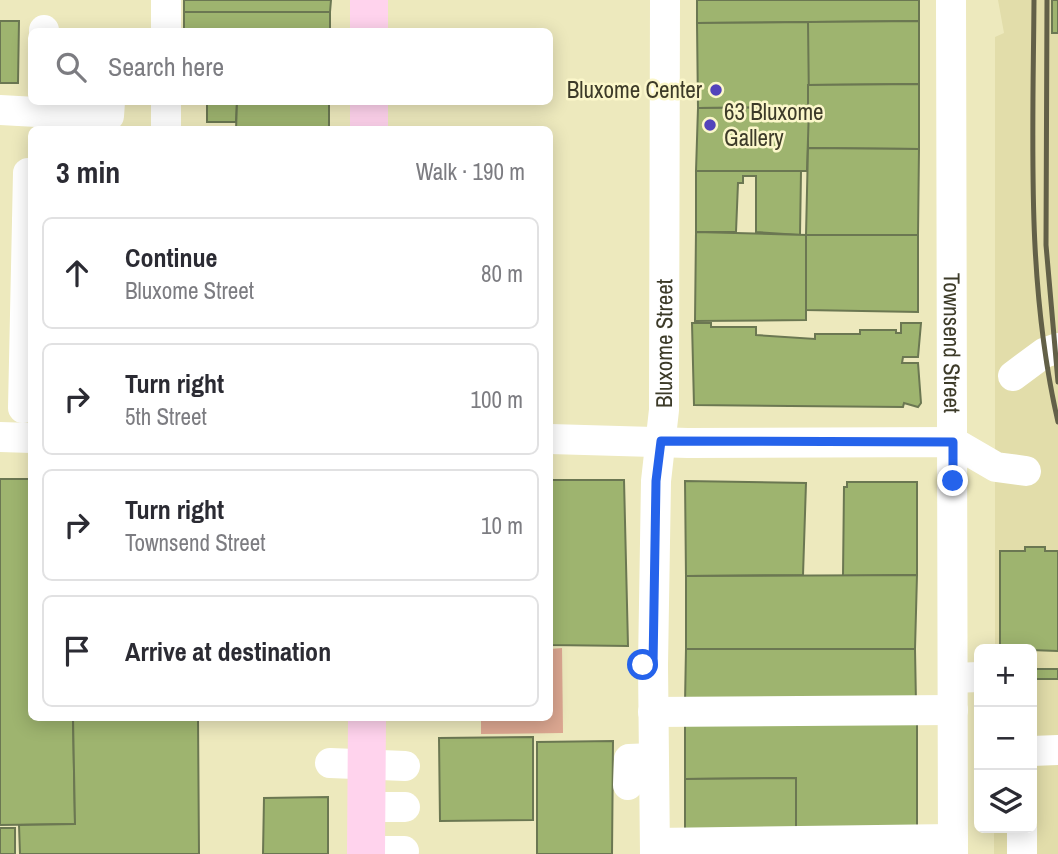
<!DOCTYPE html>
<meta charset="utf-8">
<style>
:root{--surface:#fff;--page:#f2f2f3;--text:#2b2b33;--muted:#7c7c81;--line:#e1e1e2}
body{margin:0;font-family:"Archivo Narrow",sans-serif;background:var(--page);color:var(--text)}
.controls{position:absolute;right:21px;bottom:21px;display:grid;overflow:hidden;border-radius:10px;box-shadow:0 4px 18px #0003}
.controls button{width:63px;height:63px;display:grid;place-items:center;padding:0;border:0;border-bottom:2px solid var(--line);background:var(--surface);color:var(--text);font:35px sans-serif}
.stop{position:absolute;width:21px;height:21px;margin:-16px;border:5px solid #2563eb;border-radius:50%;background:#fff}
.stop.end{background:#2563eb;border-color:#fff;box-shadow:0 2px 7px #0008}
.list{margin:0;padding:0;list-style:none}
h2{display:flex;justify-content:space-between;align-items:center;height:91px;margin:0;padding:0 28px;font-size:30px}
h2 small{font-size:23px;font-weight:400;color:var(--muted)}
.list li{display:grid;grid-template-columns:46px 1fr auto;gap:21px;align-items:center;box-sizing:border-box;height:112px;margin:0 14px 14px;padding:0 14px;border:2px solid var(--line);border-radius:10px}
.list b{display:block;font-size:26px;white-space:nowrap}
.list p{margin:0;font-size:23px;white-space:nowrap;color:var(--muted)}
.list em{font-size:23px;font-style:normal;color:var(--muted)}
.icon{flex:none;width:38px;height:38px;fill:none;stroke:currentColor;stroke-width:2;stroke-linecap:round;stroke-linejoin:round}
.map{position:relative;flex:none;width:1058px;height:854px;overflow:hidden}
.search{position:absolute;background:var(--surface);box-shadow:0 4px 18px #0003;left:28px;top:28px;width:525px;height:77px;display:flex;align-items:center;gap:18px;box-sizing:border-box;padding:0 24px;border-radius:10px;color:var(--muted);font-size:26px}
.panel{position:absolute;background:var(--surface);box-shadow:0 4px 18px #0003;left:28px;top:126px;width:525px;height:595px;border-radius:10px}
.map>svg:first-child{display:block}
.built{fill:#e2ddaa}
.green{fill:#dca791}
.building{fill:#9eb46f;stroke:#6b7752;stroke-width:2}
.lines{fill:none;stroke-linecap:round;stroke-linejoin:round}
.minor{stroke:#fff;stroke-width:30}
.major{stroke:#ffd3ed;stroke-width:38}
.rail{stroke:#626048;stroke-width:5}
.route{stroke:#2563eb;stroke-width:9}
.poi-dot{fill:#5343bb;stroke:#fbf7ca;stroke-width:2.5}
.labels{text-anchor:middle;stroke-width:5;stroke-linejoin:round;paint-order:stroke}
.poi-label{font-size:23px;fill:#3d3b29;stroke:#fbf7ca;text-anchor:end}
.street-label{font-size:23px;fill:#3d3b29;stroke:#fbf7ca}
</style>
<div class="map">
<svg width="1058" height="854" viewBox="0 0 1058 854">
<rect width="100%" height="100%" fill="#ede9bd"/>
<path class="built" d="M 998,0 L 1058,0 L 1058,854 L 994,854 L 994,828 L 1032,828 L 1032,649 L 995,649 L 995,37 L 1004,33 Z"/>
<path class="green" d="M 562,648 L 563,733 L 481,734 L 481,718 L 550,718 L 550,649 Z"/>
<g class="building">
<path d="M 184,0 L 331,0 L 330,12 L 184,12 Z"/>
<path d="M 697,0 L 919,0 L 919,21 L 697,23 Z"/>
<rect x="1052" y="0" width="6" height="33"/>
<rect x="184" y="12" width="146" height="20"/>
<path d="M 0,21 L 19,21 L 18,83 L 0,83 Z"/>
<path d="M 919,21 L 919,84 L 808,85 L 808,22 Z"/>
<path d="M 808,22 L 809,107 L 698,108 L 697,23 Z"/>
<path d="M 919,84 L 919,149 L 808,148 L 808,85 Z"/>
<path d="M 207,102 L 237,102 L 236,122 L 207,122 Z"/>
<path d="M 237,102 L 329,102 L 329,130 L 236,130 Z"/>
<path d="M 809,107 L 807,171 L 696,171 L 698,108 Z"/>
<path d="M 808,148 L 919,149 L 918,235 L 806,235 Z"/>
<path d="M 696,171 L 801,171 L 800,235 L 756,232 L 756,176 L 743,176 L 743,183 L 738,183 L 736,232 L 696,232 Z"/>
<path d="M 696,232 L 806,235 L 806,320 L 695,321 Z"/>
<path d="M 806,235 L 918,235 L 918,312 L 806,310 Z"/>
<path d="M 692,323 L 711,323 L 711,327 L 756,327 L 756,335 L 815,339 L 815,334 L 860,334 L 860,330 L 896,330 L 896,333 L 901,333 L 901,323 L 921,323 L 918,357 L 903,357 L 902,363 L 918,363 L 921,403 L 918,407 L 904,403 L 903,407 L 694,405 Z"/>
<path d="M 0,479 L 32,479 L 32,718 L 73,718 L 75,824 L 0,825 Z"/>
<path d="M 550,480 L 624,480 L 628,646 L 550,645 Z"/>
<path d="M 685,481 L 806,483 L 803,575 L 686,576 Z"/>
<path d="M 847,482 L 917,482 L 917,575 L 843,576 L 844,487 L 847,487 Z"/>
<path d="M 1025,547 L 1045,547 L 1045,551 L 1058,551 L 1058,651 L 1000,649 L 1000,551 L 1025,551 Z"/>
<path d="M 917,575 L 915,649 L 686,649 L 686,576 Z"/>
<path d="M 686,649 L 915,649 L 916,704 L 685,703 Z"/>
<rect x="1035" y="669" width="23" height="10"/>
<path d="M 73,718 L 198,718 L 199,854 L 20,854 L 19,825 L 75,824 Z"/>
<path d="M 685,723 L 917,723 L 917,833 L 796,832 L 796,778 L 685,779 Z"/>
<path d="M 533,737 L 533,820 L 440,821 L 439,738 Z"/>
<path d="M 613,741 L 612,854 L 537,854 L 537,742 Z"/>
<path d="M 796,778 L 796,832 L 685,833 L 685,779 Z"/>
<path d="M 328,797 L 328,854 L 263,854 L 264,798 Z"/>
<rect x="0" y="828" width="15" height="26"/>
</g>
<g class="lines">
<g class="minor">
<path id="s1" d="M 951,0 L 953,854"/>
<path d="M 44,30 L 44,32"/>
<path d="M 166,32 L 166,0"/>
<path d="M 166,102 L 166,130"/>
<path d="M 0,110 L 109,116 L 110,102"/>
<path d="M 27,221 L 28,173 L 32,173"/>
<path d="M 1013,376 L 1044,353 L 1058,348"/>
<path d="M 23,408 L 27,221 L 32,221"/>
<path d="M 0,437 L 32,438"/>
<path d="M 550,439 L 688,443 L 953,442 L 996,467 L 1026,471"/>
<path d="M 953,678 L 979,677"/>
<path d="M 653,712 L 953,710"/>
<path d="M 1032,751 L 1058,750"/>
<path d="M 330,763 L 405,766"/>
<path d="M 628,785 L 629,759 L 653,758"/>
<path d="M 366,807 L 405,807"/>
<path d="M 1022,828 L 1022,854"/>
<path d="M 655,843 L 953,839"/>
<path d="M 366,851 L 404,851"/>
<path id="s2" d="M 655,854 L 653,665 L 656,481 L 664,410 L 665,0"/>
</g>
<g class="major">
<path d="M 369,32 L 369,0"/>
<path d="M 369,130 L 369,102"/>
<path d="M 366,854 L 367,718"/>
</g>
<g class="rail">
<path d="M 1034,0 C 1033,142 1026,283 1058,422"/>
<path d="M 1047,0 L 1046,245 L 1058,382"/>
</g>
</g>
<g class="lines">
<path class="route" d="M 643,665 L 653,666 L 656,481 L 661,441 L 953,442 L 953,481"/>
</g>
<g class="poi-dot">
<circle cx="716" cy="90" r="7"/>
<circle cx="710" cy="125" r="7"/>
</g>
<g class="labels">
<g class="poi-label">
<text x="702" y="98">Bluxome Center</text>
<text x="724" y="120" text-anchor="start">63 Bluxome<tspan x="724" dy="26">Gallery</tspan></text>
</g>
<g class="street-label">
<text dy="8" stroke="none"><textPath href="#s2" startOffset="511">Bluxome Street</textPath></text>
<text dy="8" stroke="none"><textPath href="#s1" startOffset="343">Townsend Street</textPath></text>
</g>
</g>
</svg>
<div class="controls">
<button>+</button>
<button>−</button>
<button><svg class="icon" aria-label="layers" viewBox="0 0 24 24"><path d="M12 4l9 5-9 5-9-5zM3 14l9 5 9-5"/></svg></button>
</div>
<div class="stop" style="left:643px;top:665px"></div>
<div class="stop end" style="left:953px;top:481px"></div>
<div class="search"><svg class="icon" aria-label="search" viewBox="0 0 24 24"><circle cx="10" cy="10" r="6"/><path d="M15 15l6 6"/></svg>Search here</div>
<section class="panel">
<h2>3 min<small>Walk · 190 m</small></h2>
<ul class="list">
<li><svg class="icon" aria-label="ahead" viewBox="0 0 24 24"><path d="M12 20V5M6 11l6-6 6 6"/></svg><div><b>Continue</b><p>Bluxome Street</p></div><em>80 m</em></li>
<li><svg class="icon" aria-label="right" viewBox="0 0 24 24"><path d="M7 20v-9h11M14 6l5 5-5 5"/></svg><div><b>Turn right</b><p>5th Street</p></div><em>100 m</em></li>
<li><svg class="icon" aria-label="right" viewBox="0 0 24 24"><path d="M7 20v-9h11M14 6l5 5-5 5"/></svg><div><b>Turn right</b><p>Townsend Street</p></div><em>10 m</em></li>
<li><svg class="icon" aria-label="arrive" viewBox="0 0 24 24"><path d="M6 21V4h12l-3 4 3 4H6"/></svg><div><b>Arrive at destination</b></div></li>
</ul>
</section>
</div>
